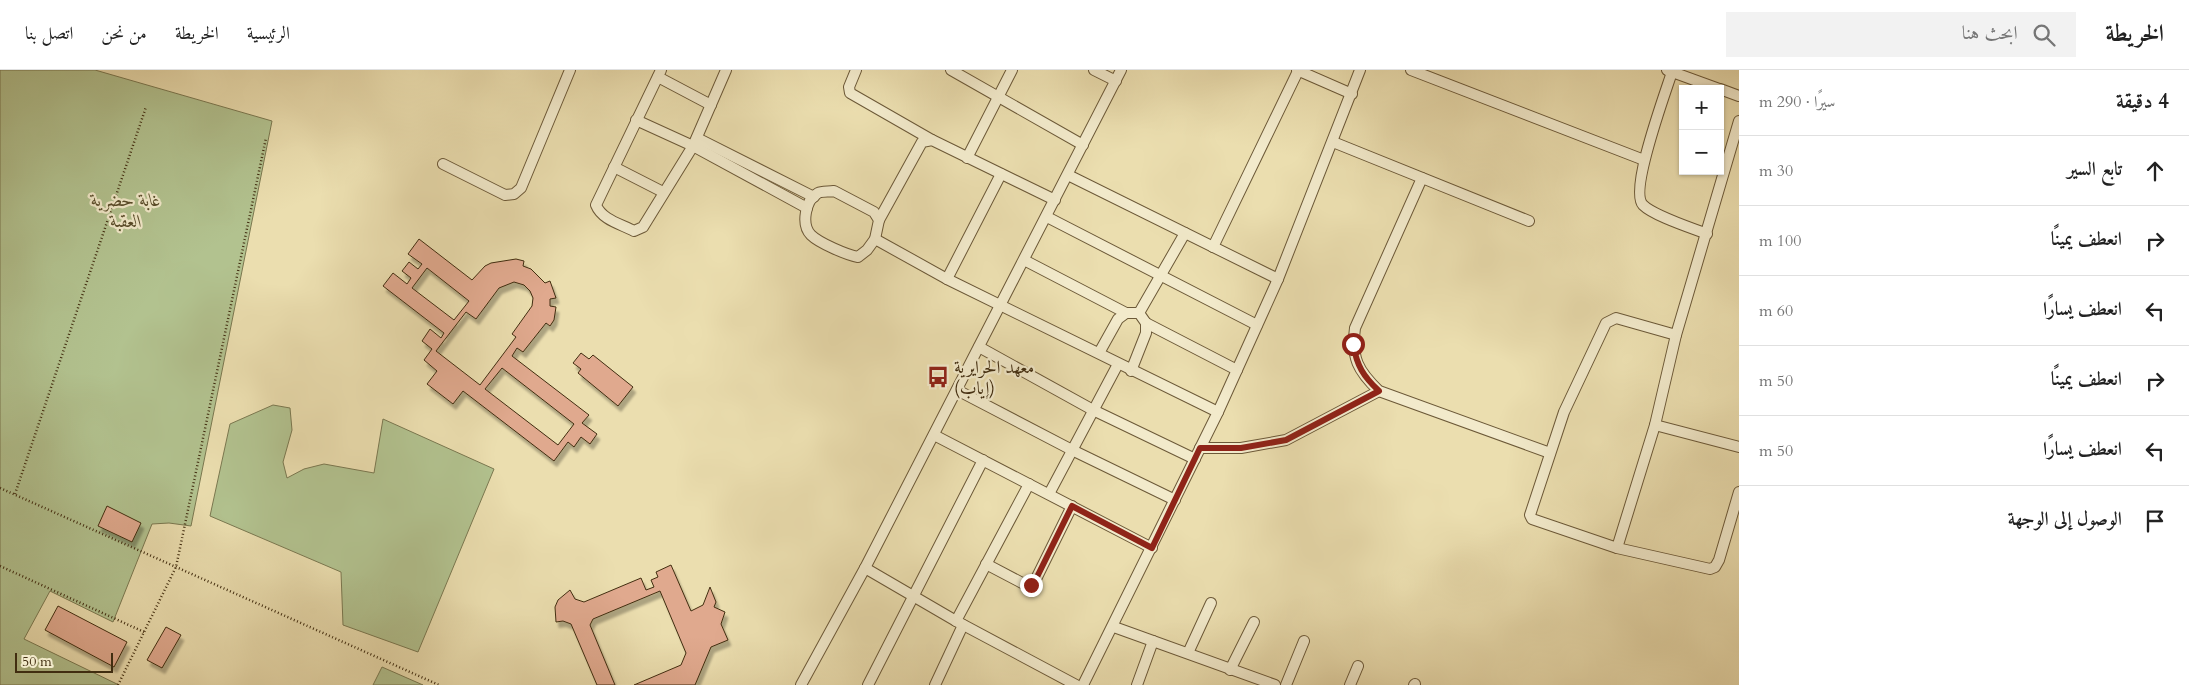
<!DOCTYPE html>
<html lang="ar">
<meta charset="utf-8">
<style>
:root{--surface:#fff;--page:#f2f2f2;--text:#222;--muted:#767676;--line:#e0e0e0}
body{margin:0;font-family:Cardo,Amiri,serif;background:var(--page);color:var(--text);direction:rtl}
.controls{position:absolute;right:15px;top:15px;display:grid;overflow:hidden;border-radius:0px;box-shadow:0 1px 4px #0004}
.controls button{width:45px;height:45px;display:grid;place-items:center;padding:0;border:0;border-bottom:1px solid var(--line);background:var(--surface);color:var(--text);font:25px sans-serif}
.scale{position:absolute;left:15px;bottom:12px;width:98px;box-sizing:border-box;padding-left:5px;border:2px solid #412d10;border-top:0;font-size:14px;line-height:18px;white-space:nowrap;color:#412d10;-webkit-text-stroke:4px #f2eacb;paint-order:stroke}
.stop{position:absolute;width:15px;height:15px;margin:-11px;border:4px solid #8f2418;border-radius:50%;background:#fff}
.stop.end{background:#8f2418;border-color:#fff;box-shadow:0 1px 5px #0008}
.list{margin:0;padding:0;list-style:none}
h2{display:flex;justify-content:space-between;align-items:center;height:65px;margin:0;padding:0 20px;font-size:21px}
h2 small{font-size:16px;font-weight:400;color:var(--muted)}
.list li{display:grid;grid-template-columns:32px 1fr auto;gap:15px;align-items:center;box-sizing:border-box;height:70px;padding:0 20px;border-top:1px solid var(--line)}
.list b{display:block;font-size:19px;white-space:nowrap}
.list em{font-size:16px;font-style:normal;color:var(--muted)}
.icon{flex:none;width:28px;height:28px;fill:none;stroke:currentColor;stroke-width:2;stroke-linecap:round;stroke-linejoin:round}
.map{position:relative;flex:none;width:1739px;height:615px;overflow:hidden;direction:ltr}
header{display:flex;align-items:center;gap:30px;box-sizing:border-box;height:70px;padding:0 25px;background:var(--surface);border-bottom:1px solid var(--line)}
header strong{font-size:24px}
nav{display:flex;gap:28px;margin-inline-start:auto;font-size:18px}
.search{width:350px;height:45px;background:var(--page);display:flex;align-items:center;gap:12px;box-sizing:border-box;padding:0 18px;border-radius:0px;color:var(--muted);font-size:19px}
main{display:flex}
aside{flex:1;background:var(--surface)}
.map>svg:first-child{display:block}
.green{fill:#b2c28f;stroke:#7a7850}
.building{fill:#e0a98e;stroke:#412d10;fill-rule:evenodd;filter:url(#shadow)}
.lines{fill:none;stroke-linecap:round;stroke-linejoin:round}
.minor-casing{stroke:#6c5938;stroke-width:12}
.path{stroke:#412d10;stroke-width:2.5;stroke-dasharray:1 2.5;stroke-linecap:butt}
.minor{stroke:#f2eacb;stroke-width:10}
.route{stroke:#8f2418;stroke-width:6}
.labels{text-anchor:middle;stroke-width:4.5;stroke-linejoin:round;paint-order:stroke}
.park-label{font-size:18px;font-style:italic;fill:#584b29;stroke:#f2eacb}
.poi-label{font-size:18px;fill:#412d10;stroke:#f2eacb;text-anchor:start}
</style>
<header>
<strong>الخريطة</strong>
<div class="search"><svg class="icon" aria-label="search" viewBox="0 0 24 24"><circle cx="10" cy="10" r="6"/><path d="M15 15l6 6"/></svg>ابحث هنا</div>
<nav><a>الرئيسية</a><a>الخريطة</a><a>من نحن</a><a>اتصل بنا</a></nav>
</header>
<main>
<aside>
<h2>4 دقيقة<small>سيرًا · 290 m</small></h2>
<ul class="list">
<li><svg class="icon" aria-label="ahead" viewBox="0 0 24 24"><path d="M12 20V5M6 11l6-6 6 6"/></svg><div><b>تابع السير</b></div><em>30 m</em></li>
<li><svg class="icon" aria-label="right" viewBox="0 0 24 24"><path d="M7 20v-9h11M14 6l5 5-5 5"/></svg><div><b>انعطف يمينًا</b></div><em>100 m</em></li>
<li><svg class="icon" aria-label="left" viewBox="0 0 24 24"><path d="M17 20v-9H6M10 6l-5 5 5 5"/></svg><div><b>انعطف يسارًا</b></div><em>60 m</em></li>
<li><svg class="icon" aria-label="right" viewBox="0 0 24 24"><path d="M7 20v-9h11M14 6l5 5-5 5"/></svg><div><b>انعطف يمينًا</b></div><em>50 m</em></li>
<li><svg class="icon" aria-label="left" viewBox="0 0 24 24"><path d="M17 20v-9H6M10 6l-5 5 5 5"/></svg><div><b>انعطف يسارًا</b></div><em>50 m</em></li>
<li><svg class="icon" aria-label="arrive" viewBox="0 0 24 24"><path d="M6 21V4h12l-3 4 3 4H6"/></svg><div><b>الوصول إلى الوجهة</b></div></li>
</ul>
</aside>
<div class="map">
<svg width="1739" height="615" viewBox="0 0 1739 615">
<defs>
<filter id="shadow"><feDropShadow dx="3" dy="5.5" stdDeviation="1" flood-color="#0004"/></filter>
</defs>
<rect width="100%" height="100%" fill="#ebdeaf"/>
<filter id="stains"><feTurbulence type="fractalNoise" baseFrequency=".004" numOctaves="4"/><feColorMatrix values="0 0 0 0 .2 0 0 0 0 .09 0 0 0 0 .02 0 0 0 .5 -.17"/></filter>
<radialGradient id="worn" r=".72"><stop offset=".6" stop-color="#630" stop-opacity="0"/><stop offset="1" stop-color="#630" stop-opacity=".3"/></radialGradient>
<g class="green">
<path d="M 0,0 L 95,0 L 272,51 L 191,456 L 169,453 L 152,454 L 113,552 L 50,521 L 24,569 L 119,615 L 0,615 Z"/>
<path d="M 273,335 L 290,338 L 292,360 L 283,392 L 287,408 L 304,399 L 324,394 L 374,403 L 383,349 L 494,399 L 418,582 L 343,555 L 341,502 L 210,446 L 230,354 Z"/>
<path d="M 382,597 L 423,615 L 373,615 Z"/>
</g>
<g class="building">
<path d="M 419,169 L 472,210 L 485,196 L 491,193 L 516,189 L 524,191 L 523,196 L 531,199 L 545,213 L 550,211 L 556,228 L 550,229 L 550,236 L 556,237 L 554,250 L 550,256 L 546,253 L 523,282 L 517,278 L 512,286 L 589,345 L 582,353 L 597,364 L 590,374 L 581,367 L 574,377 L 568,372 L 554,391 L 463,321 L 453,334 L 427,314 L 437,301 L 424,290 L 432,279 L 422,271 L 430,259 L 441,268 L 444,263 L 383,216 L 393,203 L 407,214 L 411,208 L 402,201 L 409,192 L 418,199 L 422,194 L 408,184 ZM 427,198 L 469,231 L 454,250 L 412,218 ZM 514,212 L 524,215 L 530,221 L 533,228 L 532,236 L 512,264 L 516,267 L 480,315 L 436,281 L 466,242 L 476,249 L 499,218 ZM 502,298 L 574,354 L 558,375 L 485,319 Z"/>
<path d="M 581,283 L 589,289 L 593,285 L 633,317 L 618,336 L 578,303 L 581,299 L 573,293 Z"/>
<path d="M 107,436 L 141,453 L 132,472 L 98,456 Z"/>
<path d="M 671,495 L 691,541 L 703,535 L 710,517 L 716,532 L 714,537 L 725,542 L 721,554 L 728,570 L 711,577 L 695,615 L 634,615 L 681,595 L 686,583 L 660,521 L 593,549 L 590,555 L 615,615 L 597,615 L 571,554 L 563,551 L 556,552 L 555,537 L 558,530 L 570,520 L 575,529 L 584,532 L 641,508 L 646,520 L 654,517 L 651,510 L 658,507 L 656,502 Z"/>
<path d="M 58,536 L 127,572 L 114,597 L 45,560 Z"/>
<path d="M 166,557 L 181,565 L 162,598 L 147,590 Z"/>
</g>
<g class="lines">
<g class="minor-casing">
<g id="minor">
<path d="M 661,0 L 596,135 C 602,150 621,154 634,161 L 643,157 L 693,76 L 726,0"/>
<path d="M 856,0 L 849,17 L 850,23 L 932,70"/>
<path d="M 951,0 L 1083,75"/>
<path d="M 1094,0 L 1116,11"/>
<path d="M 1297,0 L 1352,24"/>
<path d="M 1411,0 L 1644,90"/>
<path d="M 1667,0 L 1719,19"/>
<path d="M 1672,2 C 1665,24 1629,121 1643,135 C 1654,146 1692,158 1707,164"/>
<path d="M 658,7 L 711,35"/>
<path d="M 1720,19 L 1739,26"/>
<path d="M 636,50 L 693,76 L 807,138"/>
<path d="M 697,68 L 814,127"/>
<path d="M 1333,72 L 1529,151"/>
<path d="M 967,88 L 1012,0"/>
<path d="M 443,94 L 505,125 L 514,124 L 521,118 L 570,0"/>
<path d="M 614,97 L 663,122"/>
<path d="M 1068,105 L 1278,209"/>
<path d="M 1422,108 L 1355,258 C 1351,288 1358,301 1379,321 L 1550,383"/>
<path d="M 834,121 L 874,142 L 879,150 L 875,169 L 867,180 L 858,187 C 847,185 819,173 811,165 C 801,155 805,130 818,123 C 822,121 829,122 834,121 Z"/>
<path d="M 1047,147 L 1257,255"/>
<path d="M 879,150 L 922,72 L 932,70 L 1055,130"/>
<path d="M 875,169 L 947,209 L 1218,342"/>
<path d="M 1213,177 L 1298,1"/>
<path d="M 1024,190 L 1126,243"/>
<path d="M 947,209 L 1001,104"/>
<path d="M 1139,243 L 1185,163"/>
<path d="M 1146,253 L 1237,300"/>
<path d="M 1676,265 L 1616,248 L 1606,253 L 1564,342 L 1530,445 L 1532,449 L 1617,478 L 1710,499 L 1715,497 L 1719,490 L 1739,422"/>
<path d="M 979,277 L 1093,340 L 1195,389"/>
<path d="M 1099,283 L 1118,249 L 1126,243 L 1139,243 L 1146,253 L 1146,263 L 1131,301"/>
<path d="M 957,320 L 1072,380 L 1175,430"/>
<path d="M 1655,355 L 1739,377"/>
<path d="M 934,365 L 1152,478"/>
<path d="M 1200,378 L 1241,378 L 1286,370 L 1379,321"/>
<path d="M 1049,424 L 1118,294"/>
<path d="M 1617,478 L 1655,355 L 1676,265 L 1739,51"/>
<path d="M 986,494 L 1026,515 L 1031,515 L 1034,513 L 1072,436"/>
<path d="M 865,498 L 956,551 L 1076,615"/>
<path d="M 956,551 L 1029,414"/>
<path d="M 1114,557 L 1275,615"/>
<path d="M 1188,583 L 1211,533"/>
<path d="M 1230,600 L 1254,552"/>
<path d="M 801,615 L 865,498 L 1121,0"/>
<path d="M 868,615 L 983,390"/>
<path d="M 935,615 L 963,555"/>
<path d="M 1083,615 L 1218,342 L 1278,209 L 1360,0"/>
<path d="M 1137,615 L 1153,571"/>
<path d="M 1286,615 L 1304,571"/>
<path d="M 1350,615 L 1358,596"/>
<path d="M 1414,615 L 1415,614"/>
</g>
</g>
<g class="path">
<path d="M 0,418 L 439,615"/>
<path d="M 15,424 L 146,37"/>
<path d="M 0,496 L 144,562"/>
<path d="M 118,615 L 176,497 L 266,68"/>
</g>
<use href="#minor" class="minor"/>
</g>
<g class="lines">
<path class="route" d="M 1031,515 L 1034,513 L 1072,436 L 1152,478 L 1200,378 L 1241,378 L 1286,370 L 1379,321 C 1363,306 1357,296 1353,274"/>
</g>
<defs>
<g id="bus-bare" transform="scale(1.725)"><path d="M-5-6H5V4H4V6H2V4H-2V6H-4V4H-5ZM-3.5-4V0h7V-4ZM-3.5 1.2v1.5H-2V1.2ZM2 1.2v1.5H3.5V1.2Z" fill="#8f2418" stroke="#f2eacb" stroke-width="2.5" paint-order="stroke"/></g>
</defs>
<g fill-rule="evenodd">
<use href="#bus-bare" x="938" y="307"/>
</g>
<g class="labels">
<g class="park-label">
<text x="126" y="136">غابة حضرية<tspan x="126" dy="21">العقبة</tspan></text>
</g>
<g class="poi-label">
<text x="954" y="303">معهد الحرايرية<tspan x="954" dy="21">(إياب)</tspan></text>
</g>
</g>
<rect width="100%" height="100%" filter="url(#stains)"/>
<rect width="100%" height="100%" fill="url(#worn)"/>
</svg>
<div class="controls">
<button>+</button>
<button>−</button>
</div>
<div class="scale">50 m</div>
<div class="stop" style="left:1353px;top:274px"></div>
<div class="stop end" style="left:1031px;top:515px"></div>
</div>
</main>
